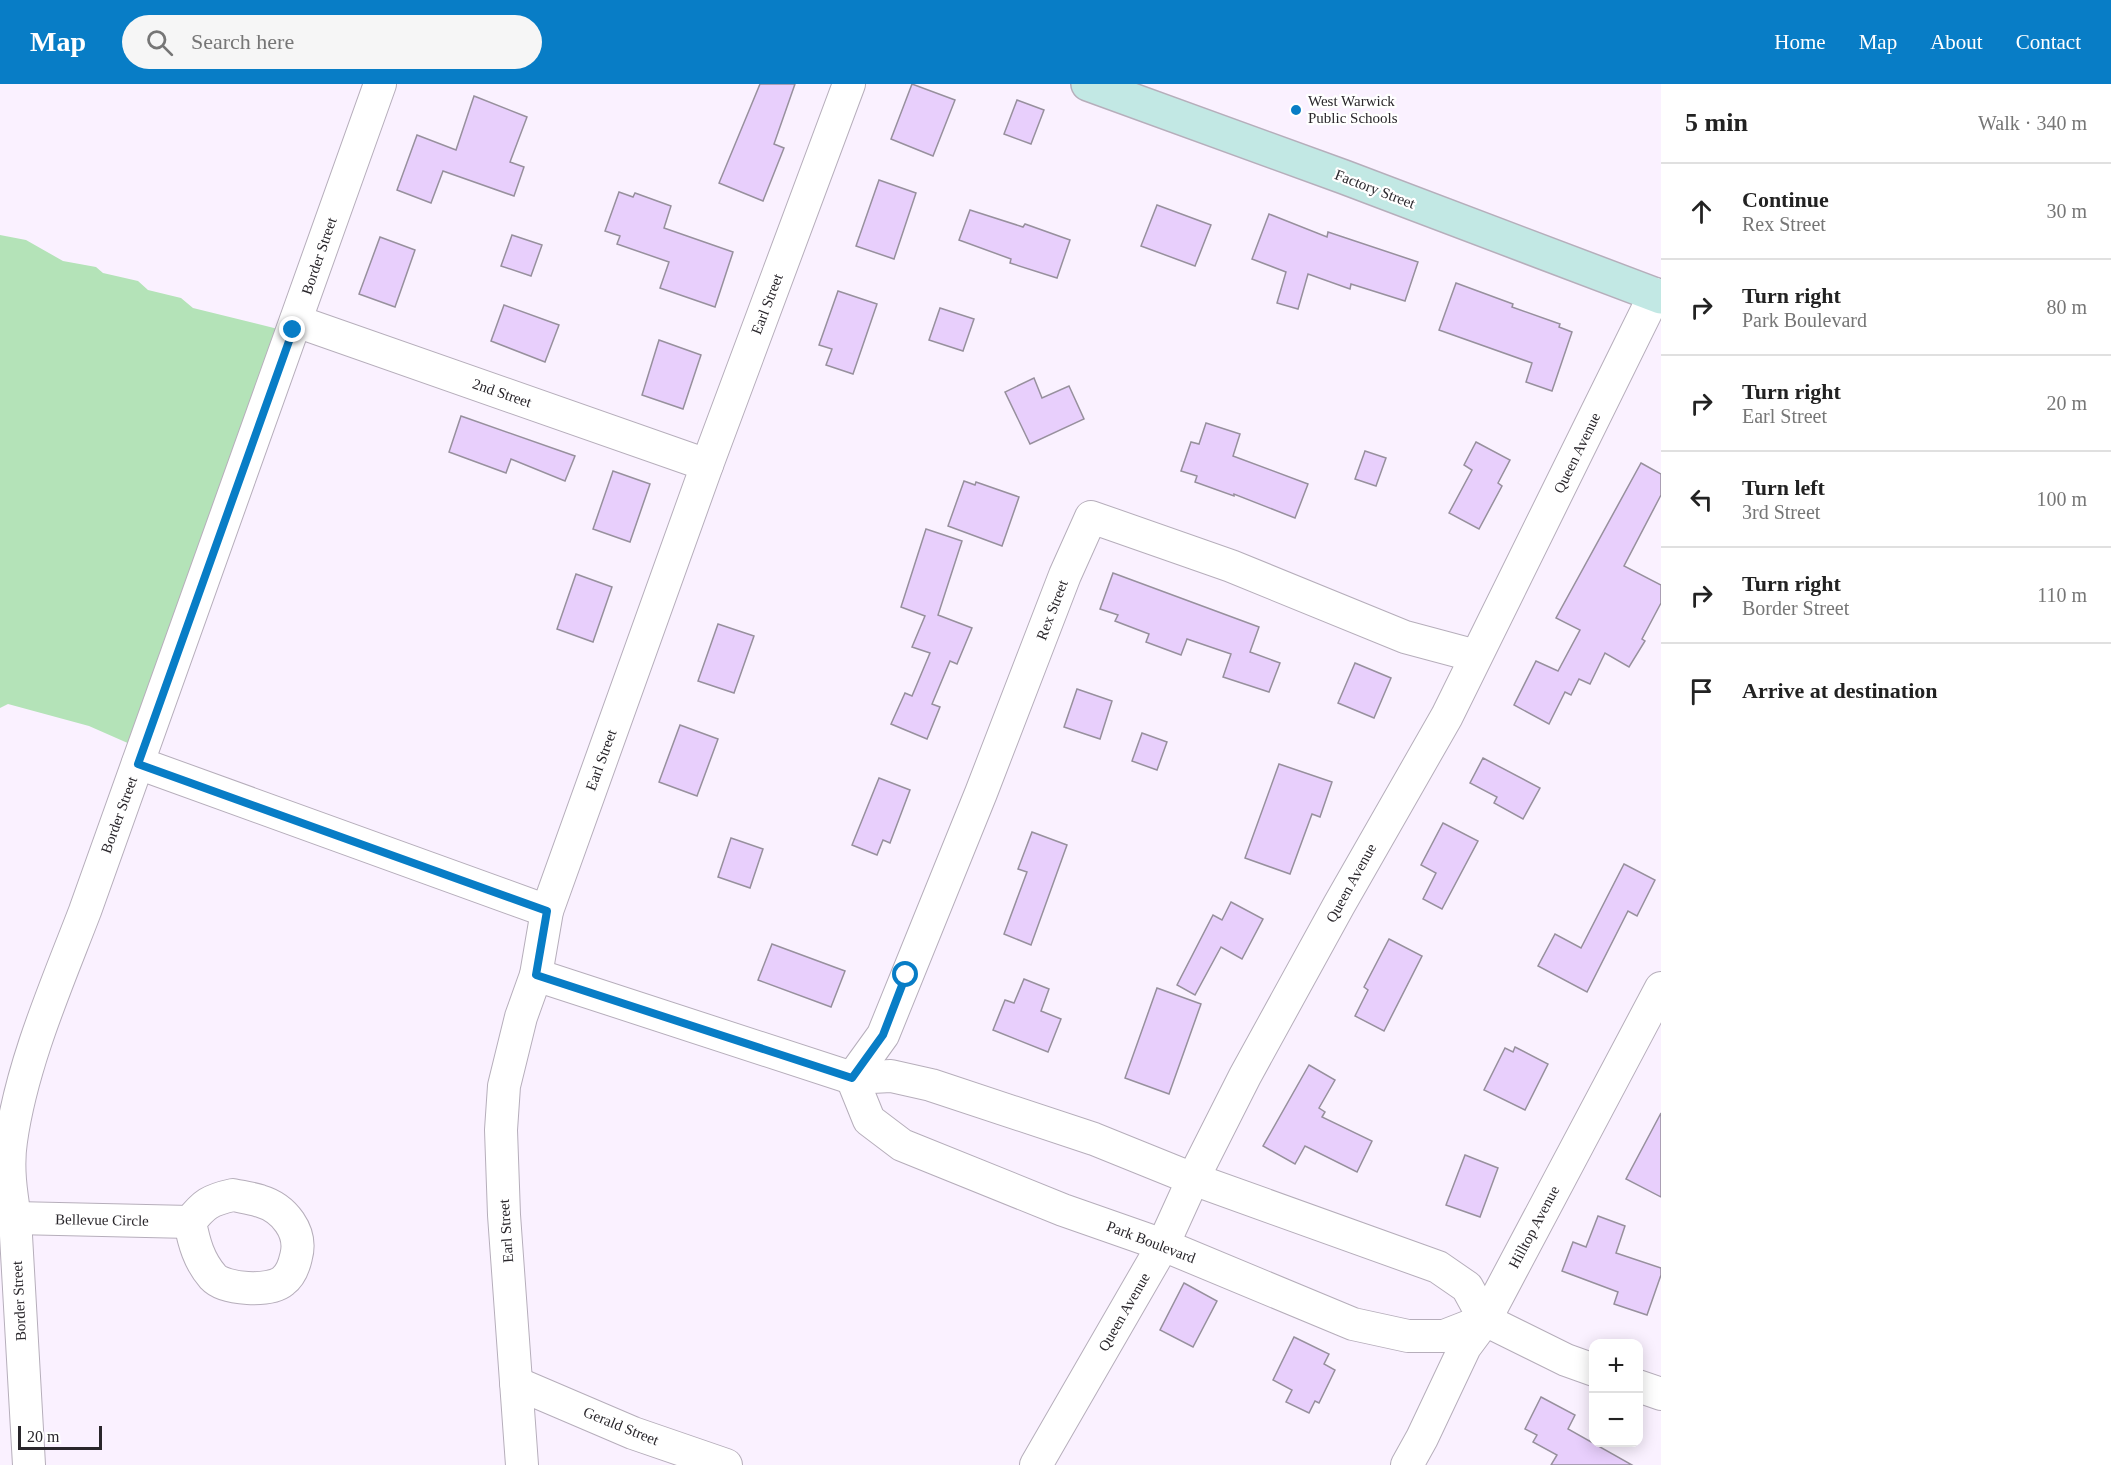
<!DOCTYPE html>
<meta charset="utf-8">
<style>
:root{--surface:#fff;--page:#f6f6f6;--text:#222;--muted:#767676;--line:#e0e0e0;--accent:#087dc6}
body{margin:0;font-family:"Times New Roman",serif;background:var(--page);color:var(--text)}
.controls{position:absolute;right:18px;bottom:18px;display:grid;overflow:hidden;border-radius:12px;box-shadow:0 3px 15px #0003}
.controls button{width:54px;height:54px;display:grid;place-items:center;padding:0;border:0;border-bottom:2px solid var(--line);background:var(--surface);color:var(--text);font:30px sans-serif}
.scale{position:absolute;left:18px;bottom:15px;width:84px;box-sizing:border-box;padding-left:6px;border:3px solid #29262b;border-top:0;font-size:16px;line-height:21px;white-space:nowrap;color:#29262b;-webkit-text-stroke:4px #fff;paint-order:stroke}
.stop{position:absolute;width:18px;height:18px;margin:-14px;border:4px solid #087dc6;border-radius:50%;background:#fff}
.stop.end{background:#087dc6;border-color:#fff;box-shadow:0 2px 6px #0008}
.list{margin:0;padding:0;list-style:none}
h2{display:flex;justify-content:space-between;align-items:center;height:78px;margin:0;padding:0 24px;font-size:26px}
h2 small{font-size:20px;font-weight:400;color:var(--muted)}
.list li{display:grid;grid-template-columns:39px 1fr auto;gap:18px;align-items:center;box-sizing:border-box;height:96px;padding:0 24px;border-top:2px solid var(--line)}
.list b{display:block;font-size:22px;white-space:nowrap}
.list p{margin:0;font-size:20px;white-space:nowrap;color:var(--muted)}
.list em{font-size:20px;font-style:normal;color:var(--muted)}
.icon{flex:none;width:33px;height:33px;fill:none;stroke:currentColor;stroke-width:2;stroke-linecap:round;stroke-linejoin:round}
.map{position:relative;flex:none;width:1661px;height:1381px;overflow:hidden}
header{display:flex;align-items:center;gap:36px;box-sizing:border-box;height:84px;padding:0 30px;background:var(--accent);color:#fff}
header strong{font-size:28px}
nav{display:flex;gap:33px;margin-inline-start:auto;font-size:21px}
.search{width:420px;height:54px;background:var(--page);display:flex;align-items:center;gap:15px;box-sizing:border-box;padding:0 21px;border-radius:33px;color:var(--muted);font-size:22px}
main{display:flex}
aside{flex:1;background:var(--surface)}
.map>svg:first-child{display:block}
.green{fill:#b4e3b8}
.building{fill:#e8cffc;stroke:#97909d;stroke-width:1.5}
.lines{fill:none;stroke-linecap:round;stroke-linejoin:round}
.street-casing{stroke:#b6aebb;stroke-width:34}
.secondary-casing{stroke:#b6aebb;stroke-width:36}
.street{stroke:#fff;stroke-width:32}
.secondary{stroke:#c2e8e4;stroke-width:33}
.route{stroke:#087dc6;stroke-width:8}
.poi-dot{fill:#087dc6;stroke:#fff;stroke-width:2}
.labels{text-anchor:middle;stroke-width:4.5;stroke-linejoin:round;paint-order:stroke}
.poi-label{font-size:15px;fill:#29262b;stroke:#fff;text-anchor:start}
.street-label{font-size:15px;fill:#29262b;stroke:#fff}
</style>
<header>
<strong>Map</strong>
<div class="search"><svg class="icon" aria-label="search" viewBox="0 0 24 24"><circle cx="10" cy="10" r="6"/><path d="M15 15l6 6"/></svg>Search here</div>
<nav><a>Home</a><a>Map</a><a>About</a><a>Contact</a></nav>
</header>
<main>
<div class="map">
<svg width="1661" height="1381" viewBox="0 0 1661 1381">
<rect width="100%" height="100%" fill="#faf1ff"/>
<path class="green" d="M 0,151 L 26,156 L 63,177 L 96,183 L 103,189 L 138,197 L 148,206 L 181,214 L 193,224 L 286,247 L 139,664 L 89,642 L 8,620 L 0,624 Z"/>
<g class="building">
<path d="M 760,0 L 795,0 L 774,60 L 784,64 L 763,117 L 719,99 Z"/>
<path d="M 912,0 L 955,16 L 933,72 L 891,55 Z"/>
<path d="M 474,12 L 527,33 L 510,78 L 524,83 L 514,112 L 443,87 L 431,119 L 397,106 L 417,51 L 456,66 Z"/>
<path d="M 1017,16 L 1044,26 L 1031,60 L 1004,50 Z"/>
<path d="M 879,96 L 916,109 L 894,175 L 856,162 Z"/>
<path d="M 619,108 L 633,113 L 635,109 L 671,122 L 664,144 L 733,168 L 715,223 L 660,204 L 669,178 L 617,160 L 620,152 L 605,147 Z"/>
<path d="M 1157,121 L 1211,141 L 1195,182 L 1141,162 Z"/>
<path d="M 970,126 L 1023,143 L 1025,140 L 1070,156 L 1057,194 L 1010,179 L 1011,175 L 959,156 Z"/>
<path d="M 1269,130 L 1327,153 L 1328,148 L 1418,178 L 1405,217 L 1351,200 L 1350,205 L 1308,190 L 1298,225 L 1277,219 L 1286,188 L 1252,175 Z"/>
<path d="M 512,151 L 542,161 L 531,192 L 501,182 Z"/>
<path d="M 380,153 L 415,166 L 395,223 L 359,210 Z"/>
<path d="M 1456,199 L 1513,220 L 1512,223 L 1560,240 L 1559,243 L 1572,248 L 1552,307 L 1526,298 L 1532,279 L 1439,246 Z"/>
<path d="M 838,207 L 877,220 L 853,290 L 826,281 L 832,265 L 819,261 Z"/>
<path d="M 504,221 L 559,241 L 545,278 L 491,257 Z"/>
<path d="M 940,224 L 974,235 L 963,267 L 929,256 Z"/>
<path d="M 659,256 L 701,271 L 683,325 L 642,311 Z"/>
<path d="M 1034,294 L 1042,314 L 1069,302 L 1084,335 L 1030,360 L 1005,308 Z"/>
<path d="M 461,332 L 575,372 L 565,397 L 511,375 L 506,389 L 449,368 Z"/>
<path d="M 1206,339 L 1240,350 L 1233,372 L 1308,400 L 1295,434 L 1234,410 L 1234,412 L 1195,398 L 1197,392 L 1181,387 L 1191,358 L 1199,360 Z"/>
<path d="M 1476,358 L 1510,376 L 1498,399 L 1502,402 L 1479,445 L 1449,429 L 1472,386 L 1464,381 Z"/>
<path d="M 1365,367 L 1386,374 L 1376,402 L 1355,395 Z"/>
<path d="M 1641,379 L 1661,390 L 1661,411 L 1624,482 L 1661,501 L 1661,519 L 1642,555 L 1645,557 L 1629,583 L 1605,569 L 1590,600 L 1579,595 L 1571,611 L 1565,608 L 1549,640 L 1514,621 L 1536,577 L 1558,587 L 1580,546 L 1556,534 Z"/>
<path d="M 613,387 L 650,400 L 630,458 L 593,445 Z"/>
<path d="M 964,397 L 975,401 L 976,398 L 1019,413 L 1002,462 L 948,442 Z"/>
<path d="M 926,445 L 962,457 L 938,531 L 972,544 L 957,580 L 950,577 L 932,620 L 940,623 L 927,655 L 891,640 L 905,609 L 912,612 L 930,569 L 912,563 L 925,532 L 901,523 Z"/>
<path d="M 1113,489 L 1259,543 L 1250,568 L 1280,579 L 1269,608 L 1223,593 L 1231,570 L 1187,555 L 1181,571 L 1146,558 L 1149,550 L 1115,537 L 1118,531 L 1100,525 Z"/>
<path d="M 576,490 L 612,503 L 593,558 L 557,545 Z"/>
<path d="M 718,540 L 754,552 L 734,609 L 698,597 Z"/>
<path d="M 1355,579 L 1391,594 L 1374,634 L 1338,619 Z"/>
<path d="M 1077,605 L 1112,617 L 1100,655 L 1064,643 Z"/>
<path d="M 680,641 L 718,655 L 697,712 L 659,698 Z"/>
<path d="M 1142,649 L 1167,658 L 1157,686 L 1132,677 Z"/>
<path d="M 1483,674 L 1540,704 L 1523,735 L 1494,719 L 1497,713 L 1470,699 Z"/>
<path d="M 1279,680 L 1332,698 L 1320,733 L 1312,730 L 1290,790 L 1245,774 Z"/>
<path d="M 879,694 L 910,706 L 890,759 L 883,756 L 877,771 L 852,761 Z"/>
<path d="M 1443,739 L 1478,757 L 1442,825 L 1423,815 L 1436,789 L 1421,781 Z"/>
<path d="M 1032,748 L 1067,761 L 1031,861 L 1004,850 L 1027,788 L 1018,785 Z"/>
<path d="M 731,754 L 763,765 L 750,804 L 718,793 Z"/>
<path d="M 1624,780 L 1655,796 L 1637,832 L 1628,827 L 1587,908 L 1538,882 L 1555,850 L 1581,864 Z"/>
<path d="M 1231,818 L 1263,835 L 1242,875 L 1221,863 L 1195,911 L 1177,901 L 1213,831 L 1222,836 Z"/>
<path d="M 1389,855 L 1422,872 L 1384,947 L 1355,932 L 1368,906 L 1364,903 Z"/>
<path d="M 772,860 L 845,887 L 831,923 L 758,896 Z"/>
<path d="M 1024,895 L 1049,905 L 1041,927 L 1061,935 L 1048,968 L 993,946 L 1005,916 L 1014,919 Z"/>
<path d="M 1157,904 L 1201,920 L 1169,1010 L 1125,994 Z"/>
<path d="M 1515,963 L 1548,980 L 1525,1026 L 1484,1006 L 1505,964 L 1513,968 Z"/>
<path d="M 1309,981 L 1335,996 L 1319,1024 L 1325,1028 L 1322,1033 L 1372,1057 L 1357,1088 L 1305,1062 L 1295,1080 L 1263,1062 Z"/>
<path d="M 1661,1029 L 1661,1113 L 1626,1095 Z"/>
<path d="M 1465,1071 L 1498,1084 L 1480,1133 L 1446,1121 Z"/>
<path d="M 1598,1132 L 1625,1142 L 1616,1169 L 1661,1184 L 1661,1191 L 1647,1231 L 1614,1220 L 1618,1208 L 1562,1187 L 1573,1158 L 1586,1163 Z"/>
<path d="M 1184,1199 L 1217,1217 L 1193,1263 L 1160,1246 Z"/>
<path d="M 1294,1253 L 1329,1270 L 1324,1280 L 1335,1286 L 1319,1319 L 1315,1317 L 1309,1329 L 1286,1318 L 1292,1306 L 1273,1296 Z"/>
<path d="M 1541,1313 L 1575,1331 L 1568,1345 L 1632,1381 L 1551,1381 L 1557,1371 L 1533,1358 L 1537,1351 L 1525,1345 Z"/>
</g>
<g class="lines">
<g class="street-casing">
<g id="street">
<path d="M 296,237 L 707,381"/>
<path d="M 138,679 L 547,827"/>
<path d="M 536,891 L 852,994 L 891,992 L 931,1001 L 1094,1055 L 1193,1095 L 1438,1183 L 1467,1203 L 1485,1236 L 1566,1276 L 1594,1286"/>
<path d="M 852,994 L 883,951 L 981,709 L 1065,491 L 1091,433 L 1231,482 L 1405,553 L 1476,572"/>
<path d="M 852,994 L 869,1036 L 902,1061 L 1063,1126 L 1163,1161 L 1353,1240 L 1408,1252 L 1444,1252 L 1485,1236"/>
<path d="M 233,1111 C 242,1113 251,1114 260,1117 C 284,1124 303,1148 296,1173 C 294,1182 291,1191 283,1197 C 270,1208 225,1206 213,1193 C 199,1177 194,1159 190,1138 C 204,1120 210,1116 233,1111 Z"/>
<path d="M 15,1134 L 190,1138"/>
<path d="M 516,1299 L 633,1349 L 726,1381"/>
<path d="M 1638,1302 L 1661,1310"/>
<path d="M 29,1381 L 15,1134 C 11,1109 7,1083 11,1057 C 22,979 57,900 85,827 L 380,0"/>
<path d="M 522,1381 L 504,1131 L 501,1046 L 504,1002 L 521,933 L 536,891 L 547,827 L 707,381 L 849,0"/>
<path d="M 1036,1381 L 1163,1161 L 1193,1095 L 1245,992 L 1339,821 L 1447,632 L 1655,210"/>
<path d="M 1407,1381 L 1422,1354 L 1465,1263 L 1485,1236 L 1661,904"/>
</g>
</g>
<g class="secondary-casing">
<path id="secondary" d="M 1088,0 L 1344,93 L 1661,213"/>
</g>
<use href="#street" class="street"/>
<use href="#secondary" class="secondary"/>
</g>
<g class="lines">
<path class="route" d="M 293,246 L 138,680 L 547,827 L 536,891 L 852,994 L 883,951 L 906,891"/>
</g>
<circle class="poi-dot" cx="1296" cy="26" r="6"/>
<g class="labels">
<g class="poi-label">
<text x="1308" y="22">West Warwick<tspan x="1308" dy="17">Public Schools</tspan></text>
</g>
<g class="street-label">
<text transform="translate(1375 105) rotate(21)" y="5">Factory Street</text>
<text transform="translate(319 172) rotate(-71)" y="5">Border Street</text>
<text transform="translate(767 220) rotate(-69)" y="5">Earl Street</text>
<text transform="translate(502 309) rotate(19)" y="5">2nd Street</text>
<text transform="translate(1577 369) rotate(-64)" y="5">Queen Avenue</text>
<text transform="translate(1052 526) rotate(-69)" y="5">Rex Street</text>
<text transform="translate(601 676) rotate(-70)" y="5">Earl Street</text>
<text transform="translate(119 731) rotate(-70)" y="5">Border Street</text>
<text transform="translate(1351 799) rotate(-61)" y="5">Queen Avenue</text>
<text transform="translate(102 1136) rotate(1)" y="5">Bellevue Circle</text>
<text transform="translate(1534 1143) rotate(-62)" y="5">Hilltop Avenue</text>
<text transform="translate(506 1147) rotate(-94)" y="5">Earl Street</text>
<text transform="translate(1151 1158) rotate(21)" y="5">Park Boulevard</text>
<text transform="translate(19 1217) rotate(-93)" y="5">Border Street</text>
<text transform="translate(1124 1228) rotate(-60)" y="5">Queen Avenue</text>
<text transform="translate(621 1342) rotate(22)" y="5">Gerald Street</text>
</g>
</g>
</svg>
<div class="controls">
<button>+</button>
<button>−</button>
</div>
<div class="scale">20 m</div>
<div class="stop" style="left:906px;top:891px"></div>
<div class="stop end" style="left:293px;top:246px"></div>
</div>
<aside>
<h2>5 min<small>Walk · 340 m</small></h2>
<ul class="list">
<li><svg class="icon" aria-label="ahead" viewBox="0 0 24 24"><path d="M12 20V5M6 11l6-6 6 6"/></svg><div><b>Continue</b><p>Rex Street</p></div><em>30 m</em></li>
<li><svg class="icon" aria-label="right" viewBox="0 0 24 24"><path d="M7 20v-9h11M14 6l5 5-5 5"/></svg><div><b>Turn right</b><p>Park Boulevard</p></div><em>80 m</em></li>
<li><svg class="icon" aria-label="right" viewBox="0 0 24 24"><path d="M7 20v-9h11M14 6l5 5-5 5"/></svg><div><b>Turn right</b><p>Earl Street</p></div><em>20 m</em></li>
<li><svg class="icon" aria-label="left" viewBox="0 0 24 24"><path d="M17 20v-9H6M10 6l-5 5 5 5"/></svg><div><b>Turn left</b><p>3rd Street</p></div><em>100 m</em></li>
<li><svg class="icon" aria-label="right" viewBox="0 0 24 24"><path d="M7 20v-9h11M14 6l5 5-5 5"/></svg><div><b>Turn right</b><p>Border Street</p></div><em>110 m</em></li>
<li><svg class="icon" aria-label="arrive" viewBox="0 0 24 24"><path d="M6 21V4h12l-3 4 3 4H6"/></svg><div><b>Arrive at destination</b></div></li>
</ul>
</aside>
</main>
